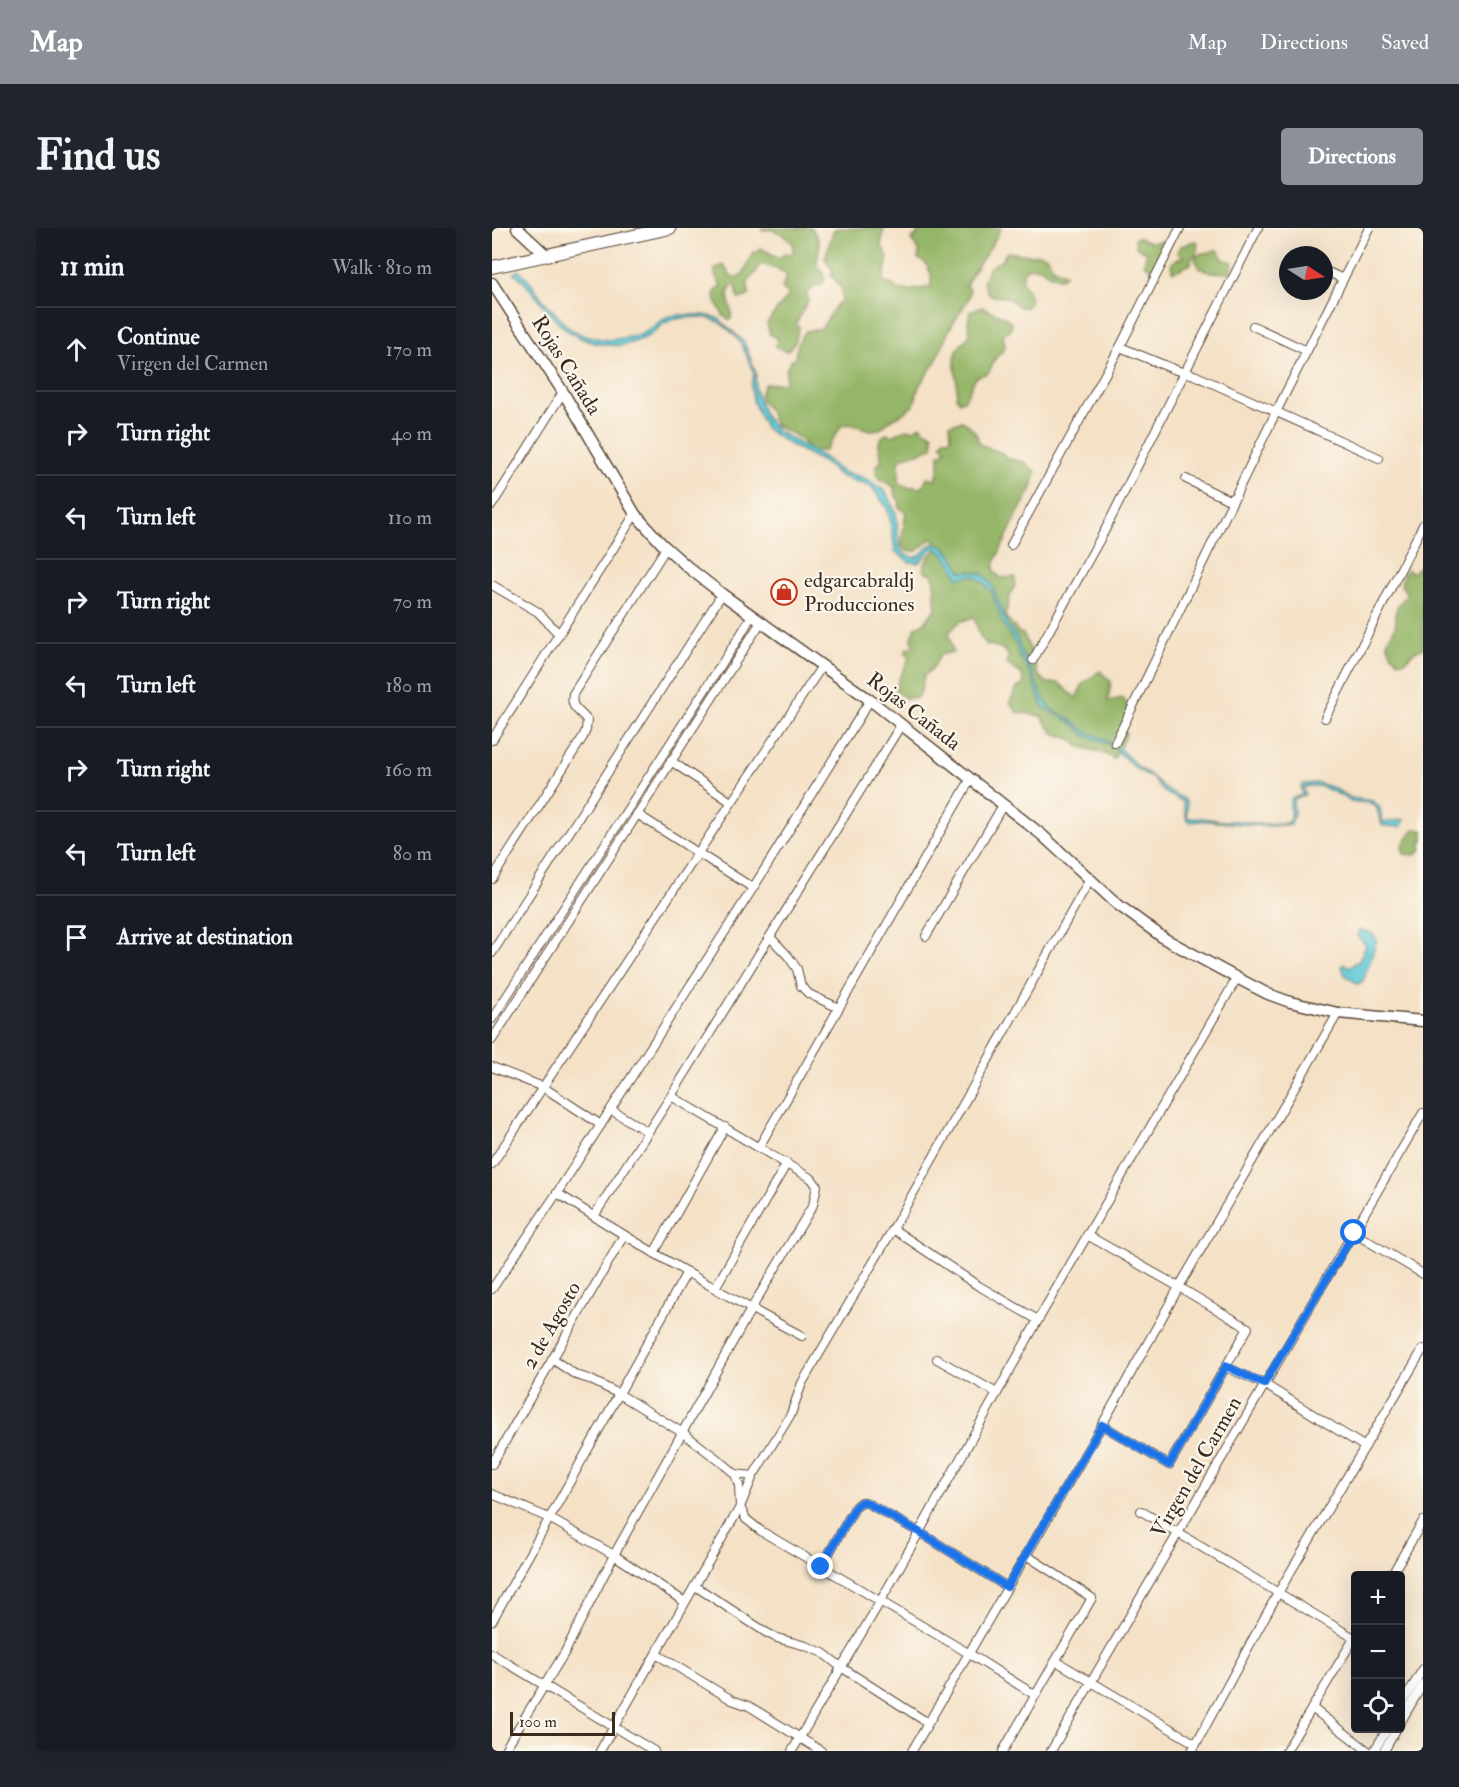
<!DOCTYPE html>
<meta charset="utf-8">
<style>
:root{--surface:#171b24;--page:#20242c;--text:#f1f3f6;--muted:#9ea1a6;--line:#363941;--accent:#8c9099}
body{margin:0;font-family:"IM FELL Double Pica",serif;background:var(--page);color:var(--text)}
.controls{position:absolute;right:18px;bottom:18px;display:grid;overflow:hidden;border-radius:6px;box-shadow:0 6px 24px #0002}
.controls button{width:54px;height:54px;display:grid;place-items:center;padding:0;border:0;border-bottom:2px solid var(--line);background:var(--surface);color:var(--text);font:30px sans-serif}
.compass{position:absolute;left:787px;top:18px;width:54px;height:54px;border-radius:50%;background:var(--surface);box-shadow:0 6px 24px #0002;rotate:102deg}
.scale{position:absolute;left:18px;bottom:15px;width:105px;box-sizing:border-box;padding-left:6px;border:3px solid #3b2a1e;border-top:0;font-size:16px;line-height:21px;white-space:nowrap;color:#3b2a1e;-webkit-text-stroke:4px #fbf7ec;paint-order:stroke}
.stop{position:absolute;width:18px;height:18px;margin:-14px;border:4px solid #1a73e8;border-radius:50%;background:#fff}
.stop.end{background:#1a73e8;border-color:#fff;box-shadow:0 2px 6px #0008}
.list{margin:0;padding:0;list-style:none}
h2{display:flex;justify-content:space-between;align-items:center;height:78px;margin:0;padding:0 24px;font-size:26px}
h2 small{font-size:20px;font-weight:400;color:var(--muted)}
.list li{display:grid;grid-template-columns:39px 1fr auto;gap:18px;align-items:center;box-sizing:border-box;height:84px;padding:0 24px;border-top:2px solid var(--line)}
.list b{display:block;font-size:22px;white-space:nowrap}
.list p{margin:0;font-size:20px;white-space:nowrap;color:var(--muted)}
.list em{font-size:20px;font-style:normal;color:var(--muted)}
.icon{flex:none;width:33px;height:33px;fill:none;stroke:currentColor;stroke-width:2;stroke-linecap:round;stroke-linejoin:round}
.map{position:relative;flex:none;width:931px;height:1523px;overflow:hidden;border-radius:6px}
header{display:flex;align-items:center;gap:36px;box-sizing:border-box;height:84px;padding:0 30px;background:var(--accent);color:#fff}
header strong{font-size:28px}
nav{display:flex;gap:33px;margin-inline-start:auto;font-size:21px}
.intro{display:flex;align-items:center;justify-content:space-between;box-sizing:border-box;height:144px;padding:0 36px}
h1{margin:0;font-size:42px}
.button{padding:15px 27px;border-radius:6px;background:var(--accent);color:#fff;font-size:21px;font-weight:700}
main{display:flex;gap:36px;padding:0 36px}
aside{flex:1;background:var(--surface);border-radius:6px;box-shadow:0 6px 24px #0002}
.map>svg:first-child{display:block}
.forest{fill:#95b668;stroke:#687043;stroke-width:1.5}
.water{fill:#5dc8d6;stroke:#4c797a;stroke-width:1.5}
.lines{fill:none;stroke-linecap:round;stroke-linejoin:round}
.street-casing{stroke:#574537;stroke-width:10}
.secondary-casing{stroke:#574537;stroke-width:13}
.primary-casing{stroke:#574537;stroke-width:14}
.street{stroke:#fff;stroke-width:8}
.secondary{stroke:#fff;stroke-width:10}
.primary{stroke:#fff;stroke-width:12}
.route{stroke:#1a73e8;stroke-width:8}
.labels{text-anchor:middle;stroke-width:4.5;stroke-linejoin:round;paint-order:stroke}
.street-label{font-size:21px;fill:#3b2a1e;stroke:#fbf7ec}
.poi-label{font-size:21px;fill:#3b2a1e;stroke:#fbf7ec;text-anchor:start}
</style>
<header>
<strong>Map</strong>
<nav><a>Map</a><a>Directions</a><a>Saved</a></nav>
</header>
<div class="intro"><h1>Find us</h1><a class="button">Directions</a></div>
<main>
<aside>
<h2>11 min<small>Walk · 810 m</small></h2>
<ul class="list">
<li><svg class="icon" aria-label="ahead" viewBox="0 0 24 24"><path d="M12 20V5M6 11l6-6 6 6"/></svg><div><b>Continue</b><p>Virgen del Carmen</p></div><em>170 m</em></li>
<li><svg class="icon" aria-label="right" viewBox="0 0 24 24"><path d="M7 20v-9h11M14 6l5 5-5 5"/></svg><div><b>Turn right</b></div><em>40 m</em></li>
<li><svg class="icon" aria-label="left" viewBox="0 0 24 24"><path d="M17 20v-9H6M10 6l-5 5 5 5"/></svg><div><b>Turn left</b></div><em>110 m</em></li>
<li><svg class="icon" aria-label="right" viewBox="0 0 24 24"><path d="M7 20v-9h11M14 6l5 5-5 5"/></svg><div><b>Turn right</b></div><em>70 m</em></li>
<li><svg class="icon" aria-label="left" viewBox="0 0 24 24"><path d="M17 20v-9H6M10 6l-5 5 5 5"/></svg><div><b>Turn left</b></div><em>180 m</em></li>
<li><svg class="icon" aria-label="right" viewBox="0 0 24 24"><path d="M7 20v-9h11M14 6l5 5-5 5"/></svg><div><b>Turn right</b></div><em>160 m</em></li>
<li><svg class="icon" aria-label="left" viewBox="0 0 24 24"><path d="M17 20v-9H6M10 6l-5 5 5 5"/></svg><div><b>Turn left</b></div><em>80 m</em></li>
<li><svg class="icon" aria-label="arrive" viewBox="0 0 24 24"><path d="M6 21V4h12l-3 4 3 4H6"/></svg><div><b>Arrive at destination</b></div></li>
</ul>
</aside>
<div class="map">
<svg width="931" height="1523" viewBox="0 0 931 1523">
<rect width="100%" height="100%" fill="#fbf7ec"/>
<filter id="ink" filterUnits="userSpaceOnUse"><feTurbulence type="fractalNoise" baseFrequency=".0167" numOctaves="2"/><feDisplacementMap in="SourceGraphic" scale="12" xChannelSelector="R" yChannelSelector="G"/><feConvolveMatrix kernelMatrix="1 2 1 2 8 2 1 2 1" color-interpolation-filters="sRGB"/></filter>
<filter id="wash" filterUnits="userSpaceOnUse"><feTurbulence type="fractalNoise" baseFrequency=".008" numOctaves="4" result="noise"/><feDisplacementMap in="SourceGraphic" scale="24" xChannelSelector="R" yChannelSelector="G"/><feGaussianBlur stdDeviation="1.35" result="paint"/><feColorMatrix in="noise" values="0 0 0 0 0 0 0 0 0 0 0 0 0 0 0 0 0 1.4 0 .05"/><feComposite in="paint" operator="in"/></filter>
<g filter="url(#wash)">
<rect width="100%" height="100%" fill="#f4e1c6"/>
<g class="forest">
<path d="M 269,0 L 320,0 C 330,17 328,18 324,38 L 329,42 L 333,51 L 330,56 L 322,59 L 315,65 L 316,73 L 304,96 L 307,100 C 304,109 303,121 293,123 L 283,118 L 286,111 L 278,106 L 275,96 C 281,84 291,77 297,66 L 290,60 L 295,46 L 284,40 L 268,36 L 264,44 L 256,53 L 256,60 L 258,66 L 254,69 L 246,71 L 244,58 L 241,57 C 233,66 237,71 239,81 C 240,84 239,88 239,91 L 235,91 L 231,87 L 222,69 L 223,64 L 229,58 L 223,47 L 223,41 L 232,37 L 239,48 L 245,50 L 251,46 L 261,24 L 263,26 L 268,20 L 288,30 L 293,25 L 301,26 L 301,16 C 293,6 284,0 270,2 Z"/>
<path d="M 344,0 L 392,0 L 389,17 L 396,29 L 391,53 L 402,58 L 406,62 C 416,63 429,62 439,58 L 439,46 L 433,34 L 426,31 L 427,24 L 419,11 L 425,7 L 428,0 L 509,0 C 500,21 483,37 474,58 L 478,62 L 477,70 L 457,102 L 444,133 L 427,158 L 422,177 L 410,186 L 400,191 L 388,201 L 378,202 L 358,196 L 350,197 L 333,223 L 321,223 L 314,219 C 309,207 296,205 286,199 C 281,196 281,192 279,187 C 273,173 262,173 273,156 L 292,155 L 294,152 C 293,144 295,134 303,130 C 304,120 307,110 314,103 L 329,101 L 345,76 L 350,73 L 350,62 L 338,45 L 342,45 L 333,30 L 341,4 Z"/>
<path d="M 646,9 L 658,14 L 680,12 L 663,45 L 660,45 L 657,39 L 652,36 L 655,24 L 644,19 L 643,10 Z"/>
<path d="M 702,13 L 705,13 L 706,16 L 704,27 L 699,30 L 699,36 L 681,44 L 679,38 L 681,33 L 692,29 L 686,25 L 687,19 Z"/>
<path d="M 722,22 L 725,22 L 732,32 L 740,34 L 741,37 L 737,45 L 717,44 L 707,39 L 703,31 C 711,19 714,29 722,22 Z"/>
<path d="M 515,24 L 538,27 L 549,26 L 555,29 L 561,40 L 574,46 L 569,50 C 560,49 556,46 549,40 L 538,39 L 532,42 L 530,54 C 534,64 544,68 535,79 L 528,79 L 514,69 L 502,68 L 496,65 L 491,54 L 498,39 L 509,33 Z"/>
<path d="M 490,79 C 500,85 512,85 520,96 L 518,102 L 513,104 L 511,110 C 517,121 509,123 503,131 C 500,135 500,140 496,145 L 484,149 L 473,171 L 468,174 L 464,169 C 468,154 460,141 464,126 C 466,117 474,113 478,106 L 476,94 L 478,83 Z"/>
<path d="M 470,193 C 479,198 486,206 487,216 L 510,225 L 514,230 L 532,234 L 544,244 L 540,260 L 525,287 L 503,334 L 502,342 L 508,350 L 523,349 L 523,357 L 518,368 L 513,388 L 527,405 L 531,406 L 538,421 L 546,447 L 556,455 L 567,455 L 584,470 L 591,456 L 608,443 L 619,454 L 616,473 L 631,470 L 639,484 L 632,500 L 634,507 L 625,524 L 622,531 L 611,525 L 586,518 L 579,511 L 561,505 L 549,488 L 525,484 L 518,474 L 525,460 L 532,456 L 530,446 L 516,437 L 514,434 L 517,429 C 512,419 506,419 495,417 L 488,408 L 482,389 L 467,394 L 457,405 L 461,424 L 448,427 C 445,436 439,442 432,448 L 428,466 L 424,470 L 413,470 L 404,463 C 404,448 415,442 417,428 L 414,426 L 414,421 L 422,419 L 420,410 L 423,400 L 432,395 L 444,380 C 442,370 444,353 440,345 L 434,345 L 431,340 L 437,328 L 444,322 L 443,312 L 438,311 L 425,323 L 414,323 L 409,316 L 414,285 L 407,279 L 408,273 L 405,270 L 401,258 L 389,252 L 384,246 L 384,237 L 389,235 C 391,222 380,213 395,206 L 401,208 L 414,201 L 422,202 L 429,197 L 431,201 L 441,207 L 441,219 C 432,224 419,226 409,230 L 407,234 L 407,255 L 418,260 L 423,258 L 426,260 L 430,260 L 435,249 L 444,251 L 447,240 L 447,226 L 451,226 L 454,220 L 449,217 L 452,211 L 457,211 L 459,208 L 458,196 Z"/>
<path d="M 926,339 L 931,341 L 931,421 L 923,423 L 913,433 L 907,433 L 899,425 L 895,415 C 896,409 899,407 902,401 C 909,388 895,385 915,368 L 912,361 L 909,357 L 911,347 L 915,341 L 921,345 Z"/>
<path d="M 922,601 L 931,602 L 931,614 L 928,614 L 930,620 L 924,627 L 912,626 L 910,619 Z"/>
</g>
<g class="water">
<path d="M 27,42 L 36,51 L 51,72 L 77,100 L 92,108 L 116,112 L 138,109 L 150,106 L 175,89 L 186,87 L 212,87 L 226,90 L 252,114 L 264,145 L 263,161 L 272,187 L 285,203 L 333,230 L 347,242 L 355,246 L 366,248 L 376,252 L 393,263 L 404,285 L 407,317 L 412,326 L 423,330 L 427,328 L 438,317 L 442,316 L 452,318 L 465,334 L 468,342 L 472,344 L 478,343 L 491,346 L 500,357 L 516,398 L 525,410 L 531,428 L 536,435 L 549,466 L 556,477 L 560,482 L 578,491 L 596,505 L 606,508 L 626,519 L 646,539 L 657,546 L 675,562 L 692,571 L 695,575 L 695,590 L 712,590 L 729,593 L 751,593 L 768,596 L 795,595 C 802,588 796,578 799,570 L 810,567 L 809,559 L 811,556 L 826,555 L 842,560 L 859,570 L 881,573 L 888,580 L 890,593 C 898,596 905,591 912,592 L 909,599 L 891,598 C 886,592 888,582 882,577 C 875,572 867,576 859,573 C 845,567 828,552 811,560 L 813,567 L 810,569 L 804,570 L 801,572 L 802,585 L 799,596 C 771,601 742,594 714,593 C 707,592 702,595 695,593 L 691,574 L 672,564 L 660,550 L 643,540 L 619,517 L 593,507 L 579,494 L 551,479 L 537,443 L 527,427 L 525,418 L 511,396 L 500,364 L 492,355 L 481,347 L 467,350 C 460,339 455,325 442,320 C 434,323 433,331 426,335 L 417,334 L 403,323 L 399,295 L 395,280 L 380,259 L 348,248 L 331,234 L 295,215 L 273,200 L 261,173 L 259,158 L 262,146 L 261,143 C 257,134 254,123 248,114 C 243,106 229,94 220,91 C 209,88 185,89 175,94 C 169,96 166,101 161,105 C 153,111 140,115 131,117 C 121,119 100,115 91,111 C 62,102 45,62 22,45 Z"/>
<path d="M 867,702 C 874,704 881,703 885,712 L 871,753 L 866,756 L 853,747 L 850,739 L 852,736 L 858,739 L 863,735 L 867,733 L 874,717 L 865,708 Z"/>
</g>
</g>
<g filter="url(#ink)">
<g class="lines">
<g class="street-casing">
<g id="street">
<path d="M 832,42 L 851,51"/>
<path d="M 761,98 L 815,123"/>
<path d="M 628,119 L 684,142 L 702,147 L 887,230"/>
<path d="M 694,251 L 735,271 L 738,271 L 744,268"/>
<path d="M 0,277 L 71,164"/>
<path d="M 519,317 L 628,119 L 688,0"/>
<path d="M 0,357 L 46,384 L 67,406"/>
<path d="M 541,432 L 613,302 L 766,0"/>
<path d="M 833,490 L 931,297"/>
<path d="M 0,512 L 143,286"/>
<path d="M 623,515 L 784,184 L 877,0"/>
<path d="M 179,533 L 239,574"/>
<path d="M 145,586 L 261,660"/>
<path d="M 0,651 L 91,509 L 94,502 L 95,492 C 87,482 78,480 81,466 L 174,320"/>
<path d="M 434,708 L 511,577"/>
<path d="M 278,709 L 296,728 L 305,741 L 309,758 L 317,766 L 347,780"/>
<path d="M 0,725 L 230,366"/>
<path d="M 0,791 L 249,406 L 260,387"/>
<path d="M 0,812 L 269,394"/>
<path d="M 0,839 L 51,859 L 109,897"/>
<path d="M 119,882 L 156,904"/>
<path d="M 267,919 L 478,552"/>
<path d="M 0,936 L 330,438"/>
<path d="M 65,965 C 145,1016 226,1064 310,1108"/>
<path d="M 102,988 L 179,868 L 409,497"/>
<path d="M 401,1001 L 485,1057 L 546,1092"/>
<path d="M 862,1005 L 931,1046"/>
<path d="M 595,1007 L 687,1059 L 756,1100 L 677,1237 L 610,1197"/>
<path d="M 162,1025 L 233,899"/>
<path d="M 223,1060 L 295,935"/>
<path d="M 0,1061 L 65,965 L 261,660 L 378,472"/>
<path d="M 60,1131 L 84,1147 L 97,1151 L 127,1166 L 191,1205 L 233,1237 L 243,1246 L 247,1258 L 248,1279 L 254,1291 L 269,1303 L 476,1425 L 543,1467"/>
<path d="M 445,1131 L 505,1165"/>
<path d="M 734,1139 L 772,1156 L 873,1219"/>
<path d="M 0,1236 L 132,1007"/>
<path d="M 243,1246 L 261,1248"/>
<path d="M 0,1266 L 57,1290 L 122,1327 L 193,1374"/>
<path d="M 649,1283 L 862,1410"/>
<path d="M 329,1339 L 364,1278 L 369,1274 L 373,1274 L 427,1304 L 515,1359"/>
<path d="M 899,1348 L 931,1293"/>
<path d="M 203,1358 L 275,1405 L 285,1410 L 314,1418 L 331,1425 L 349,1439 L 436,1495"/>
<path d="M 0,1393 L 195,1044"/>
<path d="M 0,1426 L 162,1523"/>
<path d="M 164,1426 L 240,1472 L 257,1478 L 329,1523"/>
<path d="M 564,1433 L 704,1516"/>
<path d="M 908,1479 L 931,1441"/>
<path d="M 820,1480 L 876,1523"/>
<path d="M 908,1495 L 931,1456"/>
<path d="M 12,1523 L 73,1424 L 122,1327 L 259,1081 L 321,977 L 325,958 L 320,951 L 179,868"/>
<path d="M 108,1523 L 248,1279 L 261,1248 L 299,1186 L 310,1155 L 401,1001 L 598,651"/>
<path d="M 300,1523 L 388,1374 L 546,1092 L 745,750"/>
<path d="M 420,1523 L 610,1197 L 687,1059 L 846,785"/>
<path d="M 511,1523 L 600,1370 L 534,1327"/>
<path d="M 559,1523 L 931,885"/>
<path d="M 700,1523 L 786,1365 L 931,1121"/>
<path d="M 794,1523 L 864,1407"/>
<path d="M 882,1523 L 896,1500"/>
<path d="M 892,1523 L 905,1500"/>
</g>
</g>
<g class="secondary-casing">
<g id="secondary">
<path d="M 25,0 L 54,27"/>
<path d="M 0,55 L 71,164 L 143,286 L 170,316 L 197,340 L 230,366 L 378,472 L 550,607 L 625,676 L 673,711 L 745,750 L 776,766 L 798,774 L 846,785 L 931,793"/>
</g>
</g>
<g class="primary-casing">
<path id="primary" d="M 0,39 L 178,0"/>
</g>
<use href="#street" class="street"/>
<use href="#secondary" class="secondary"/>
<use href="#primary" class="primary"/>
</g>
</g>
<g class="lines" filter="url(#ink)">
<path class="route" d="M 329,1339 L 364,1278 L 369,1274 L 373,1274 L 427,1304 L 515,1359 L 610,1197 L 677,1237 L 734,1138 L 772,1156 L 862,1005"/>
</g>
<defs>
<g id="shop-ring" transform="scale(1.35)"><circle r="9.5" fill="#fbf7ec" stroke="#c8321e" stroke-width="1.5"/><path d="M-5-2.5h2.3a2.7 3.5 0 0 1 5.4 0H5L5.5 6h-11ZM-1.5-2.5h3a1.5 2.3 0 0 0-3 0Z" fill="#c8321e"/></g>
</defs>
<g fill-rule="evenodd">
<use href="#shop-ring" x="292" y="364"/>
</g>
<g class="labels">
<g class="street-label">
<text transform="translate(75 137) rotate(58)" y="7">Rojas Cañada</text>
<text transform="translate(422 483) rotate(38)" y="7">Rojas Cañada</text>
<text transform="translate(59 1097) rotate(-60)" y="7">2 de Agosto</text>
<text transform="translate(704 1239) rotate(-60)" y="7">Virgen del Carmen</text>
</g>
<g class="poi-label">
<text x="312" y="359">edgarcabraldj<tspan x="312" dy="24">Producciones</tspan></text>
</g>
</g>
</svg>
<div class="controls">
<button>+</button>
<button>−</button>
<button><svg class="icon" aria-label="locate" viewBox="0 0 24 24"><circle cx="12" cy="12" r="6"/><path d="M12 2v4M12 18v4M2 12h4M18 12h4"/></svg></button>
</div>
<svg class="compass" viewBox="-18 -18 36 36"><path d="M0-13l5 13h-10z" fill="#e53935"/><path d="M0 13l5-13h-10z" fill="#9ea1a6"/></svg>
<div class="scale">100 m</div>
<div class="stop" style="left:862px;top:1005px"></div>
<div class="stop end" style="left:329px;top:1339px"></div>
</div>
</main>
